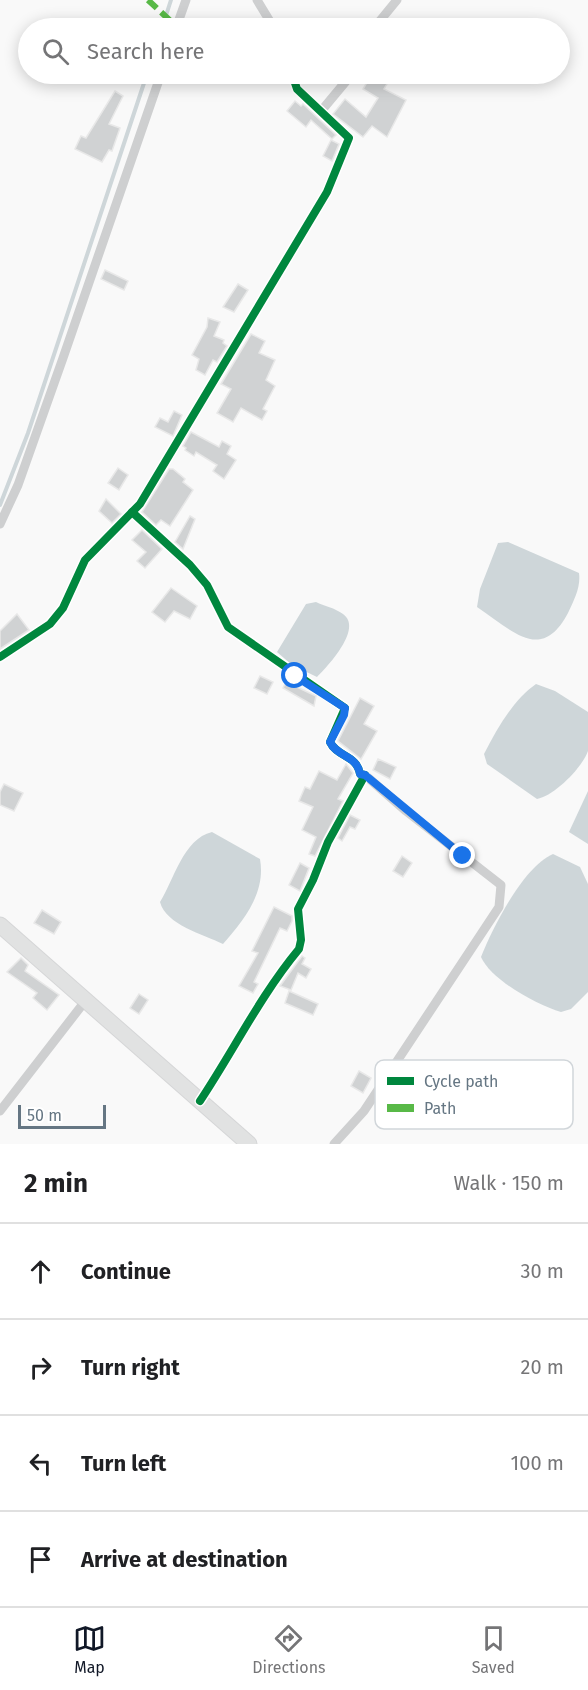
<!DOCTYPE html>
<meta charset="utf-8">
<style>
:root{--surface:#fff;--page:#f6f6f6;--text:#202124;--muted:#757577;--line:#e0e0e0;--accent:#111827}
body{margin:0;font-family:"Fira Sans",sans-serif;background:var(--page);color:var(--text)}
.scale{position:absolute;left:18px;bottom:15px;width:88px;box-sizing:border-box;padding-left:6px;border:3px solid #657683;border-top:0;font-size:16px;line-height:21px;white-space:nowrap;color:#657683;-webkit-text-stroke:4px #fff;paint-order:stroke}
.stop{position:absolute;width:18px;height:18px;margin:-14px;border:4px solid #1a73e8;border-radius:50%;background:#fff}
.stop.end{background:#1a73e8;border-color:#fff;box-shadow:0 2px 6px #0008}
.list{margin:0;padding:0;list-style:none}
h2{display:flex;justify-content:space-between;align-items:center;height:78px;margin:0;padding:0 24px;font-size:26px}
h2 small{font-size:20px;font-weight:400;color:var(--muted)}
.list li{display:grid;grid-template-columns:39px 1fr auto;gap:18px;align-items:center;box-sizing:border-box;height:96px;padding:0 24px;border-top:2px solid var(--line)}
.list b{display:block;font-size:22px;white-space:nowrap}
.list em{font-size:20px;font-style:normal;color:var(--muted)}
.icon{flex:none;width:33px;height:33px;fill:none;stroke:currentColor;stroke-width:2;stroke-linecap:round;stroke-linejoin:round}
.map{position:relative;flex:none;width:588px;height:1144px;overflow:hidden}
.search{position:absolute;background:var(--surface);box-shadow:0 3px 15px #0003;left:18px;right:18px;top:18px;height:66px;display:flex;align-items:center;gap:15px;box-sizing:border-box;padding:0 21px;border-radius:33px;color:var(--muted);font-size:22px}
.sheet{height:462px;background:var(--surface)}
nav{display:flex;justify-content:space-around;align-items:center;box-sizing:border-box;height:84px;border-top:2px solid var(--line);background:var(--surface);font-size:16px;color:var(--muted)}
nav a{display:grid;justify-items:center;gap:3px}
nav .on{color:var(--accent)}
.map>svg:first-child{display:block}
.water{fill:#ced6d9}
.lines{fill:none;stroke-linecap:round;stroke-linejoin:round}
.stream{stroke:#ced6d9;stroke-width:4}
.building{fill:#d0d2d3;stroke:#e8e8e8;stroke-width:1.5}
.primary-casing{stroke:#d5d6d7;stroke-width:17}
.minor{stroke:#cecfd0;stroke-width:9}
.primary{stroke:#e1e2e2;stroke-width:15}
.quiet{stroke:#58b947;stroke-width:6;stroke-dasharray:12 6;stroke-linecap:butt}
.cycleway-casing{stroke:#fff;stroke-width:11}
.cycleway{stroke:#00873e;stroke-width:8}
.route{stroke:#1a73e8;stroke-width:8}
.key{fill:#fff;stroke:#d1d6da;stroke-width:1.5}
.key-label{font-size:16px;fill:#657683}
</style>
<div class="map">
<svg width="588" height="1144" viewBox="0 0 588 1144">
<rect width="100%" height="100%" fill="#f9f9f9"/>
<g class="water">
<path d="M 508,542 L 579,573 C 581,587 574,600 568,613 C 541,664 512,630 477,607 L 480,589 L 498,543 Z"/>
<path d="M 316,602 C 324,606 335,608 343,614 C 363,628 329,665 317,677 L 292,665 L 277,652 L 306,604 Z"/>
<path d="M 536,684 L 555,691 L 588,712 C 588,724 588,740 588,751 C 582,768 554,796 537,799 L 487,764 L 484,754 C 497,729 513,700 536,684 Z"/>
<path d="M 588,791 L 588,844 L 569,832 Z"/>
<path d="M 212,832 L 260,859 C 266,893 244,920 223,944 C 203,934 166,925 160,902 C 174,880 183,839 212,832 Z"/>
<path d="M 553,854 L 580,867 L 588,884 L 588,992 L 571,1009 L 561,1012 C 537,1005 491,980 481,957 C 493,927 523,867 553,854 Z"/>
</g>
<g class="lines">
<g class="stream">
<path d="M 162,28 L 171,0"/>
<path d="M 0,505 L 28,433 L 147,74"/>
</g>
</g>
<g class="building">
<path d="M 372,74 L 388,82 L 384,89 L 406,100 L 387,137 L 372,126 L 363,137 L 333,114 L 345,99 L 366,117 L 378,98 L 363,89 Z"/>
<path d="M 115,91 L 123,96 L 109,124 L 120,128 L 112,151 L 109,150 L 102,162 L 75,149 L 81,136 L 86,138 Z"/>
<path d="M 295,101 L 301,106 L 303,104 L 336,135 L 332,139 L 311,120 L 306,127 L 287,111 Z"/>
<path d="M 331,140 L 339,144 L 332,161 L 323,156 Z"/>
<path d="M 105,270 L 128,281 L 124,290 L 101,279 Z"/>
<path d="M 238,284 L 248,290 L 234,312 L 223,307 Z"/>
<path d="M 208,318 L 220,322 L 214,336 L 224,340 L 223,343 L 227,346 L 217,362 L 213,360 L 205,375 L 196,370 L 199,359 L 192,355 L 207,327 Z"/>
<path d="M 251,334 L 265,341 L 259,353 L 275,360 L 266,380 L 275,386 L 263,409 L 267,411 L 262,420 L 241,408 L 233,422 L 217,413 L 231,389 L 221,384 Z"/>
<path d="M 174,411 L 182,415 L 173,436 L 155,427 L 160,418 L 168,422 Z"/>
<path d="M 191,432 L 219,447 L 222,441 L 231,446 L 227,454 L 236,460 L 224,479 L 213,471 L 217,465 L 196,452 L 194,456 L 185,450 L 186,448 L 183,446 Z"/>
<path d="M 118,468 L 128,475 L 119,490 L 108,483 Z"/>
<path d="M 169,469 L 173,469 L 185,479 L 183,482 L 193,490 L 170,526 L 161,520 L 156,525 L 142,512 Z"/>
<path d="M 106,499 L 121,514 L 112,523 L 99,511 Z"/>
<path d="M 190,516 L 195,519 L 183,549 L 175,542 Z"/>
<path d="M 142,530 L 162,549 L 145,568 L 137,561 L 146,552 L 132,540 Z"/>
<path d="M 171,588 L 197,606 L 190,619 L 174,611 L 165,622 L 152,612 Z"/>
<path d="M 17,614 L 29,630 L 0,649 L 0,631 Z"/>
<path d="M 260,676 L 273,682 L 267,694 L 254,688 Z"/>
<path d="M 286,682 L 316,696 L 314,706 L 283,688 Z"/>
<path d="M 360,698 L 374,706 L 364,724 L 377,731 L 361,759 L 338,741 Z"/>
<path d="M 378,759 L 396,767 L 390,779 L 373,770 Z"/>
<path d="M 346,764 L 353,773 L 338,799 L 343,801 L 315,856 L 309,854 L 316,837 L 302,830 L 313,807 L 299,801 L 305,787 L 310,789 L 319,771 L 337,780 Z"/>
<path d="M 4,784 L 23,793 L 14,811 L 0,805 L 0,792 Z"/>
<path d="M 350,815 L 360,820 L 355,829 L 350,827 L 342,841 L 338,838 Z"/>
<path d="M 402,856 L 412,863 L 403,877 L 393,871 Z"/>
<path d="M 300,863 L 309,868 L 300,891 L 289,885 Z"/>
<path d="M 274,907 L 292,916 L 292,921 L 287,931 L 280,928 L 254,982 L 258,984 L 253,993 L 239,986 L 258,953 L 252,951 Z"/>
<path d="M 42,910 L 61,922 L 54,934 L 34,923 Z"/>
<path d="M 302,956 L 305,958 L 302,964 L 311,969 L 306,978 L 298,973 L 291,990 L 280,986 Z"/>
<path d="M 21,958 L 28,965 L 25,971 L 59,995 L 47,1010 L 33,998 L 37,993 L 7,972 Z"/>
<path d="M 289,991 L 318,1004 L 313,1015 L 285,1003 Z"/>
<path d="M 139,994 L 148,1000 L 139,1014 L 130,1008 Z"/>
<path d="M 359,1071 L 371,1078 L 363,1093 L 351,1086 Z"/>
</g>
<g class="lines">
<g class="primary-casing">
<path id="primary" d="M 0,925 L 249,1144"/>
</g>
<g class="minor">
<path d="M 257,0 L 274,28"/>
<path d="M 176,28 L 186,0"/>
<path d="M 374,28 L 397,0"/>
<path d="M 322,110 L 352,74"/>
<path d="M 132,512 L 190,565 L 207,585 L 228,627 L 345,708 L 330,742 C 337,757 357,755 360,774 L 365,775 L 328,842 L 313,880 L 298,909 L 301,940 L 299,949 C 260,996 234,1050 200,1101"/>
<path d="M 0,524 L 18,485 L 63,358 L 161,74"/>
<path d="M 0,657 L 50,624 L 63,608 L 85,560 L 140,504 L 327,192 L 349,138 L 297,89 L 292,74"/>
<path d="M 0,1111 L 86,1000"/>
<path d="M 334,1144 L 364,1111 L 499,907 L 501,885 L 406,811 L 365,775"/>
</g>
<use href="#primary" class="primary"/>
<path class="quiet" d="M 148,0 L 177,27"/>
<g class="cycleway-casing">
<g id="cycleway">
<path d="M 132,512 L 190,565 L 207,585 L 228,627 L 345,708 L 330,742 C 337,757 357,755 360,774 L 365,775 L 328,842 L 313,880 L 298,909 L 301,940 L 299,949 C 260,996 234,1050 200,1101"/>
<path d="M 0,657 L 50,624 L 63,608 L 85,560 L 140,504 L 327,192 L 349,138 L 297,89 L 292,74"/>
</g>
</g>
<use href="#cycleway" class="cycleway"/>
</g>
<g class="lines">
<path class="route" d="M 295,676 L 345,708 L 344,715 L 330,742 C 337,757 357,755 360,774 L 365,775 L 463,856"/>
</g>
<rect x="375" y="1060" width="198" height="69" rx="9" class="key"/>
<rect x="387" y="1077" width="27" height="8" fill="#00873e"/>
<rect x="387" y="1104" width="27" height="8" fill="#58b947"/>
<g class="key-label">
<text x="424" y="1087">Cycle path</text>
<text x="424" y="1114">Path</text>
</g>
</svg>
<div class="scale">50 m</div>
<div class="stop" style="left:295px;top:676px"></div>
<div class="stop end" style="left:463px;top:856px"></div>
<div class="search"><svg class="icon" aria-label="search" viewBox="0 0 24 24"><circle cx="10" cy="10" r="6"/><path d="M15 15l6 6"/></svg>Search here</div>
</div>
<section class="sheet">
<h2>2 min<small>Walk · 150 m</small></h2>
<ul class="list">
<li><svg class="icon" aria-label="ahead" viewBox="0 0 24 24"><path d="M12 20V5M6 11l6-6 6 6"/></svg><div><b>Continue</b></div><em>30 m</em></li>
<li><svg class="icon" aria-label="right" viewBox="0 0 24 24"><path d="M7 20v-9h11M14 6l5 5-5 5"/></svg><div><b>Turn right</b></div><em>20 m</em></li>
<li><svg class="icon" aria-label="left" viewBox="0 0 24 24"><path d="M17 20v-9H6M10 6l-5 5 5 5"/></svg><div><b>Turn left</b></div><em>100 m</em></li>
<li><svg class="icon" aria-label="arrive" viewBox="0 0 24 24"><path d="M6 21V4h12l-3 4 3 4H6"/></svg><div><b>Arrive at destination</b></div></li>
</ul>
</section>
<nav>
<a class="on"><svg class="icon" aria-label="map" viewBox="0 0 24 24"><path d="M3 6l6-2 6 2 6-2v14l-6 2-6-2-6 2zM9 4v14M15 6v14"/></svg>Map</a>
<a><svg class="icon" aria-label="directions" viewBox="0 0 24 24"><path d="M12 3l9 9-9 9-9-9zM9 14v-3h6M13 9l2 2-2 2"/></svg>Directions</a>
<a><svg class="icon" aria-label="saved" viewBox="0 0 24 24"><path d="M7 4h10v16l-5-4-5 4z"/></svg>Saved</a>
</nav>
